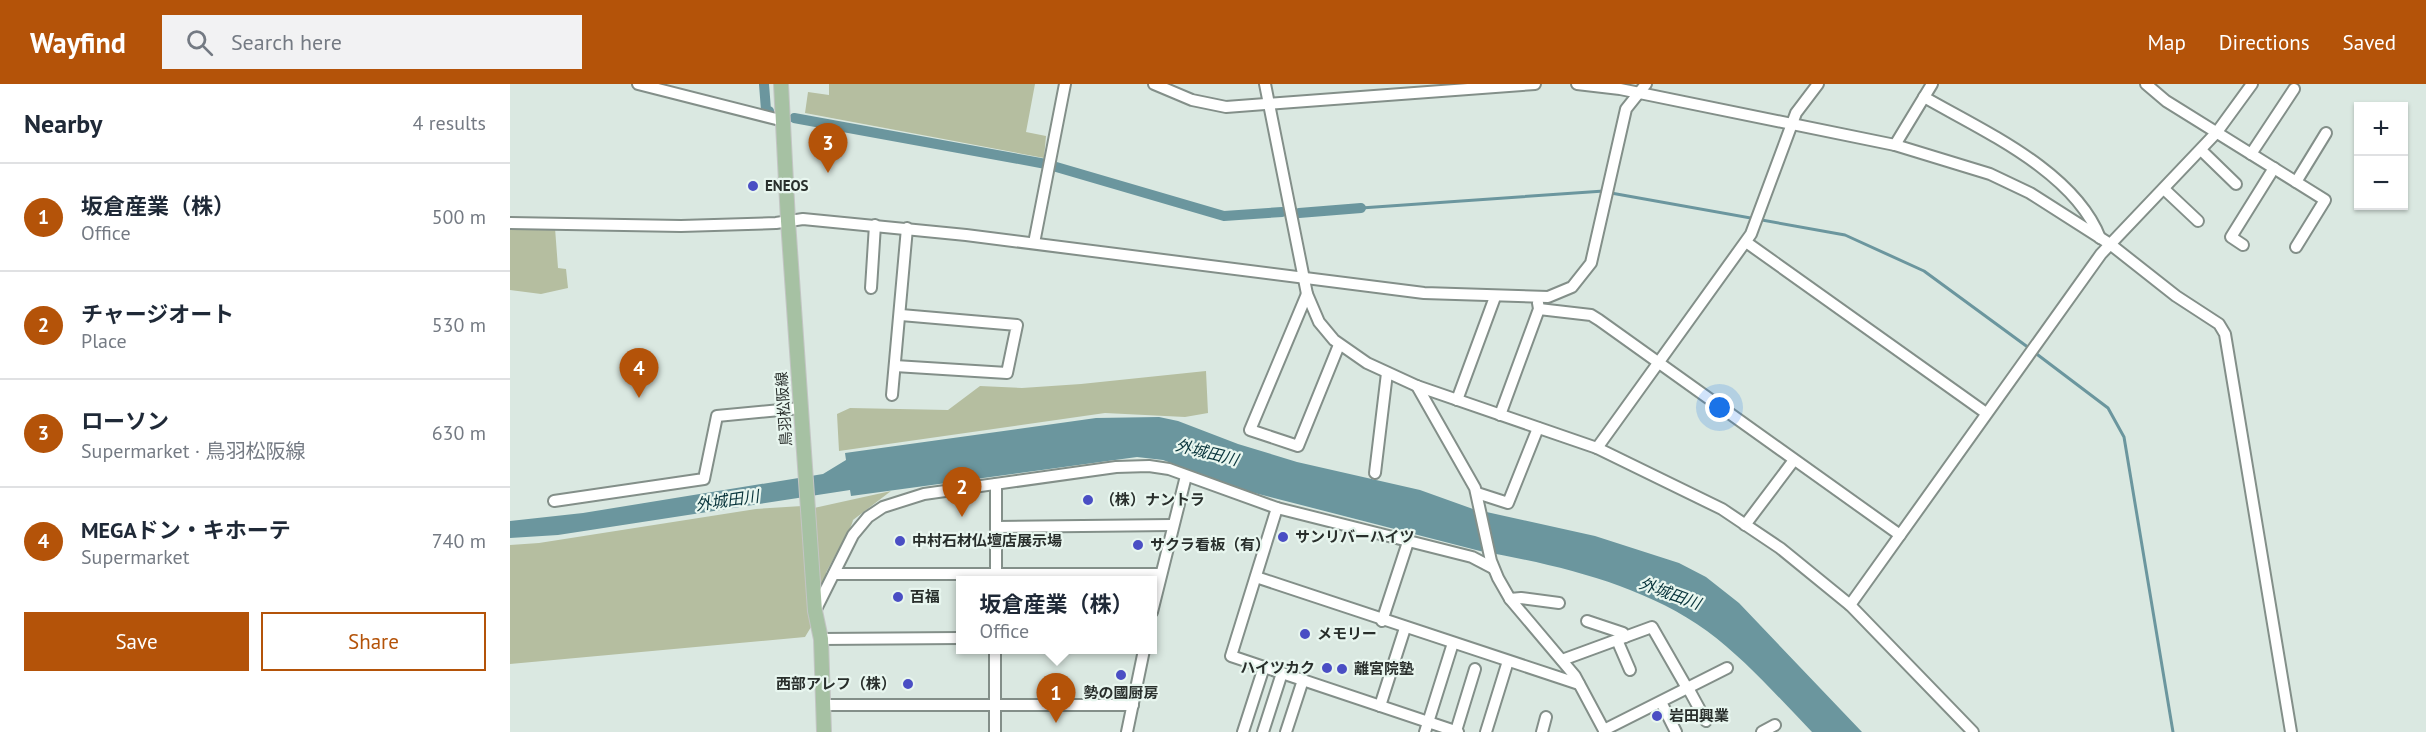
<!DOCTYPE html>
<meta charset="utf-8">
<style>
:root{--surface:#fff;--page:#f2f2f3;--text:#1f2937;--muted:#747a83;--line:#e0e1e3;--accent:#b45309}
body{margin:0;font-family:"PT Sans","Noto Sans JP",sans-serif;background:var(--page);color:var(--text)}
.controls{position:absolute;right:18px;top:18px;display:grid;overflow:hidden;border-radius:0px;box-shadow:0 2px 4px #0004}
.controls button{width:54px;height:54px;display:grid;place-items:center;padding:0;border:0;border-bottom:2px solid var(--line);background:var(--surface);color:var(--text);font:30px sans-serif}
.you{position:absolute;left:1210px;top:324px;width:21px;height:21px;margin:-15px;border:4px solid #fff;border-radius:50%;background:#1a73e8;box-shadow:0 0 0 9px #1a73e833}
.badge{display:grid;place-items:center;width:39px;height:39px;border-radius:50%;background:var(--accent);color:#fff;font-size:20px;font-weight:700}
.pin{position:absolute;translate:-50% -50px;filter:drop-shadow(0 2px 3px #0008)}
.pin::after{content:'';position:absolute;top:32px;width:21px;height:18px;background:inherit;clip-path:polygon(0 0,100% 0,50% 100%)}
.popup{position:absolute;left:446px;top:492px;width:201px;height:78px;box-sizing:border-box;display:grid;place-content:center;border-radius:0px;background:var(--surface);filter:drop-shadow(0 2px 4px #0005);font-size:20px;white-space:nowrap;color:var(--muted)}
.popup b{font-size:22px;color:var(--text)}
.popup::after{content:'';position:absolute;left:50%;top:100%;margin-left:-12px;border:12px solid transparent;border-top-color:var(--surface)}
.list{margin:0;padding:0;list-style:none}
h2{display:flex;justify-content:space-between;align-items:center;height:78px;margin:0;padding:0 24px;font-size:26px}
h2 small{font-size:20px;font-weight:400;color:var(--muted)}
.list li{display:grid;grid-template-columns:39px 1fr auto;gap:18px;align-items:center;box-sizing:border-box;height:108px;padding:0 24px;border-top:2px solid var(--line)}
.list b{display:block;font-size:22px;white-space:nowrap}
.list p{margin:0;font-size:20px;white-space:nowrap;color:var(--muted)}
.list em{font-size:20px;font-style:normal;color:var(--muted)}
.actions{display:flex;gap:12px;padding:18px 24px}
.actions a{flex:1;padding:14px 0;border:2px solid var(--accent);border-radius:0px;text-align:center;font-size:21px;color:var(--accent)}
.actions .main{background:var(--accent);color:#fff}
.icon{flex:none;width:33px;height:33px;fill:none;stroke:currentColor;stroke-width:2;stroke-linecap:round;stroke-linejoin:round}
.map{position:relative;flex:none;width:1916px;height:648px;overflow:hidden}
header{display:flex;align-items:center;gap:36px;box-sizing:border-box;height:84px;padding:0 30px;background:var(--accent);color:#fff}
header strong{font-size:28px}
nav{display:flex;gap:33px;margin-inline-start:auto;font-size:21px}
.search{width:420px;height:54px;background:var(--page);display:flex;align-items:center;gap:15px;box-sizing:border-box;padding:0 21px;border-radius:0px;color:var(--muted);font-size:22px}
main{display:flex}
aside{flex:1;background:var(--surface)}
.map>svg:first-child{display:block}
.green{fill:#b5bea0}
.water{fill:#6b969e}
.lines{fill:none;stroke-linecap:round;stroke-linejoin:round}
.stream{stroke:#6b969e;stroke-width:3}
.canal{stroke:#6b969e;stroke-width:10}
.minor-casing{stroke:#838f89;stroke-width:14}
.major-casing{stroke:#c3c5c4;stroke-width:16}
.minor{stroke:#fff;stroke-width:10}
.major{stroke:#a6c1a3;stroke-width:14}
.poi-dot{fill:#4a4ec4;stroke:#e8f6ef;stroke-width:2}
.labels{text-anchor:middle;stroke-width:4.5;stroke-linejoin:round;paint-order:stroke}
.poi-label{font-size:15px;font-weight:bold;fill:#292f2c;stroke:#e8f6ef;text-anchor:start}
.street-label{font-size:15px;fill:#292f2c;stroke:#e8f6ef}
.water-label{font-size:16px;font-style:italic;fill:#08343b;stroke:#e8f6ef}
</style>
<header>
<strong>Wayfind</strong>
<div class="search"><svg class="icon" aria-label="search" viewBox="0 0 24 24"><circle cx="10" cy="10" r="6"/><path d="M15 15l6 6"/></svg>Search here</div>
<nav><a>Map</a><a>Directions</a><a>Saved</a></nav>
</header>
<main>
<aside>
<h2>Nearby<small>4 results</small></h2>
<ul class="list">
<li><span class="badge">1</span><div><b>坂倉産業（株）</b><p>Office</p></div><em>500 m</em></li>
<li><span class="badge">2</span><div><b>チャージオート</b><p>Place</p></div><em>530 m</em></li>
<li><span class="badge">3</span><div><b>ローソン</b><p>Supermarket · 鳥羽松阪線</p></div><em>630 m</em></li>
<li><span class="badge">4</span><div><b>MEGAドン・キホーテ</b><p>Supermarket</p></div><em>740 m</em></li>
</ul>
<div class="actions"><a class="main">Save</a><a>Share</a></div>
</aside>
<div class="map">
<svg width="1916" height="648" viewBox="0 0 1916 648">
<rect width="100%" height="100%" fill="#dae8e1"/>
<g class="green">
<path d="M 319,0 L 525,0 L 516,48 L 536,52 L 534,74 L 295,29 L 298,8 L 319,11 Z"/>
<path d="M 0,143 L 45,144 L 48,184 L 56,185 L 58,204 L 31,210 L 0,206 Z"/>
<path d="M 696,287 L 698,329 L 675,333 L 595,329 L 329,367 L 327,330 L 340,324 L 438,326 L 470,302 L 512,304 L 571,300 Z"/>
<path d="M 381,407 L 343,436 C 342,444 321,478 316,489 L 320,491 L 311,510 L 304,424 Z"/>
<path d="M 292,422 L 301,543 L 295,553 L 0,580 L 0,461 L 29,459 L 246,425 Z"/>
</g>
<path class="water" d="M 649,333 L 668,337 L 728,360 L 787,378 L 910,406 L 963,425 L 1085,452 L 1169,479 L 1196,493 L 1229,519 L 1352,648 L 1302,648 C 1268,613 1236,576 1197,547 C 1132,500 1047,481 970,467 L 733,406 L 653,376 L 627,373 L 341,412 L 340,406 L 48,451 L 0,454 L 0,437 L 73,429 L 313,390 L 336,376 L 335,369 L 586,334 Z"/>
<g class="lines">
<g class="stream">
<path d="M 1101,109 L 1335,151 L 1414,187 L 1519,264"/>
<path d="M 851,124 L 1094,107"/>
<path d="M 1524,268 L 1598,324 L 1614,353 L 1663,648"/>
</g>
<g class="canal">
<path d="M 254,0 L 256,26 L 259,27"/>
<path d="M 284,34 L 536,80 L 714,132 L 772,128"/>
<path d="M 789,129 L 851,124"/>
</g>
<g class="minor-casing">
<g id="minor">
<path d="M 128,0 L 274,37"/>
<path d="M 644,0 L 682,16 L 716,23 L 1025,0"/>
<path d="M 755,0 L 797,210 L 809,238 L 824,256 L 857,279 L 907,302 L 1087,364 L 1212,425 L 1270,464 L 1340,521 L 1463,648"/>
<path d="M 1067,0 L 1110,5 L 1385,61 L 1480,90 L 1520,109 L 1600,160 L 1666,212 L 1709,240 L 1715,250 L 1717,262 L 1781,648"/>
<path d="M 1636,0 L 1656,17 L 1815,116 L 1786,163"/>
<path d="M 1414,13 C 1473,47 1564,87 1590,154"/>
<path d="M 1385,61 L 1422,0"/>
<path d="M 1691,66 L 1726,100"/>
<path d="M 1741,70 L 1784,5"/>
<path d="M 1786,98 L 1816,49"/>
<path d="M 1654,105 L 1688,137"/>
<path d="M 0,139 L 171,142 L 266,139 L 293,135 L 456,151 L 914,209 L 1038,213 L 1062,203 L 1081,179 L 1116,25 L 1136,0"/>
<path d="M 1236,158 L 1476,329"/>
<path d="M 524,159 L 555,0"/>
<path d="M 1733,161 L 1721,153 L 1764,84"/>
<path d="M 361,204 L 365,141"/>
<path d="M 797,210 L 740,346 L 788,362 L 829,261"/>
<path d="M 1029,225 L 1081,231 L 1089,236 L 1390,451"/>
<path d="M 385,282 L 497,289 L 507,241 L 391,231"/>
<path d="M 907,302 L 965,404 L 981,477 L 988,494 L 1000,515 L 1065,592 L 1095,648"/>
<path d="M 382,311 L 397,144"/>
<path d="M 947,316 L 985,213"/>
<path d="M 990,331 L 1029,225 L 1028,219"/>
<path d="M 1087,364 L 1241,150 L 1286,29 L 1308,0"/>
<path d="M 865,389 L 877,289"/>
<path d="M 967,409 L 998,419 L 1028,344"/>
<path d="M 44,417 L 194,395 L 207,332 L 291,324"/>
<path d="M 767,424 L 721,572 L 948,648"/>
<path d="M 1235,441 L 1284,376"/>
<path d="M 486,443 L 662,441"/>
<path d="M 324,490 L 650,490"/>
<path d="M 746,493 L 1069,600"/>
<path d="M 486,496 L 486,400"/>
<path d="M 1000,515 L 1011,514 L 1049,519"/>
<path d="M 1340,521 L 1591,170 L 1707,48 L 1742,0"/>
<path d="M 305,527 L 343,451 L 358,433 L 373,423 L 414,410 L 606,383 L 639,382 L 659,385 L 767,424 L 962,473 L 983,484"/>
<path d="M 642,528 L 676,392"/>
<path d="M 872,537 L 898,458"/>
<path d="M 1077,537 L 1113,549 L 1115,553"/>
<path d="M 311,555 L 450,554"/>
<path d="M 1107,556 L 1120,586"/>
<path d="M 485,566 L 485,648"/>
<path d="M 1052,576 L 1142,543 L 1177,604"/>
<path d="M 1178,604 L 1196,637"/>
<path d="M 1151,618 L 1166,648"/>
<path d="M 313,621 L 623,621"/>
<path d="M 870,622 L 895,544"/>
<path d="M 1094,646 L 1217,584"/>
<path d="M 946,647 L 965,585"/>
<path d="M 617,648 L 634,566"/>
<path d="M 733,648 L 754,583"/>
<path d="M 753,648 L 772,589"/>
<path d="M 776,648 L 793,596"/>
<path d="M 915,648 L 943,559"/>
<path d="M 976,648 L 998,577"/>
<path d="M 1032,648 L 1036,633"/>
<path d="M 1252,648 L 1265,641"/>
</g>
</g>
<g class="major-casing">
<path id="major" d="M 271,0 L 278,137 L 305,527 L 311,555 L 314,648"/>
</g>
<use href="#minor" class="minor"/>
<use href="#major" class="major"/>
</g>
<g class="poi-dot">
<circle cx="243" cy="102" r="6"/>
<circle cx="578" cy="416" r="6"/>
<circle cx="773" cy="453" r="6"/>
<circle cx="390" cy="457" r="6"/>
<circle cx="628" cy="461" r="6"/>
<circle cx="388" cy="513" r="6"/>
<circle cx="795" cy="550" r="6"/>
<circle cx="817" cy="584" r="6"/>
<circle cx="832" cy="585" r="6"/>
<circle cx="611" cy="591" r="6"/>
<circle cx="398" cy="600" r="6"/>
<circle cx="1147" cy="632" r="6"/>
</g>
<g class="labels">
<g class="poi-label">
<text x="255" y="107">ENEOS</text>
<text x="590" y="421">（株）ナントラ</text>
<text x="785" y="458">サンリバーハイツ</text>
<text x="402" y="462">中村石材仏壇店展示場</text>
<text x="640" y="466">サクラ看板（有）</text>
<text x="400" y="518">百福</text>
<text x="807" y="555">メモリー</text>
<text x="805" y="589" text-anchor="end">ハイツカク</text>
<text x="844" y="590">離宮院塾</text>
<text x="386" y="605" text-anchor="end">西部アレフ（株）</text>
<text x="611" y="614" text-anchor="middle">勢の國厨房</text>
<text x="1159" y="637">岩田興業</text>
</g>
<g class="street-label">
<text transform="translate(274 325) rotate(-94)" y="5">鳥羽松阪線</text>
</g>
<g class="water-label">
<text transform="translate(697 368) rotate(14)" y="6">外城田川</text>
<text transform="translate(217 416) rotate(-8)" y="6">外城田川</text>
<text transform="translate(1160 509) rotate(20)" y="6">外城田川</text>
</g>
</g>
</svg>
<div class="controls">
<button>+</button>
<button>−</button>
</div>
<div class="you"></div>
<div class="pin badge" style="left:546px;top:639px">1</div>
<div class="popup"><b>坂倉産業（株）</b>Office</div>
<div class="pin badge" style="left:452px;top:433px">2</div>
<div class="pin badge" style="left:318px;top:89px">3</div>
<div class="pin badge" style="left:129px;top:314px">4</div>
</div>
</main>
